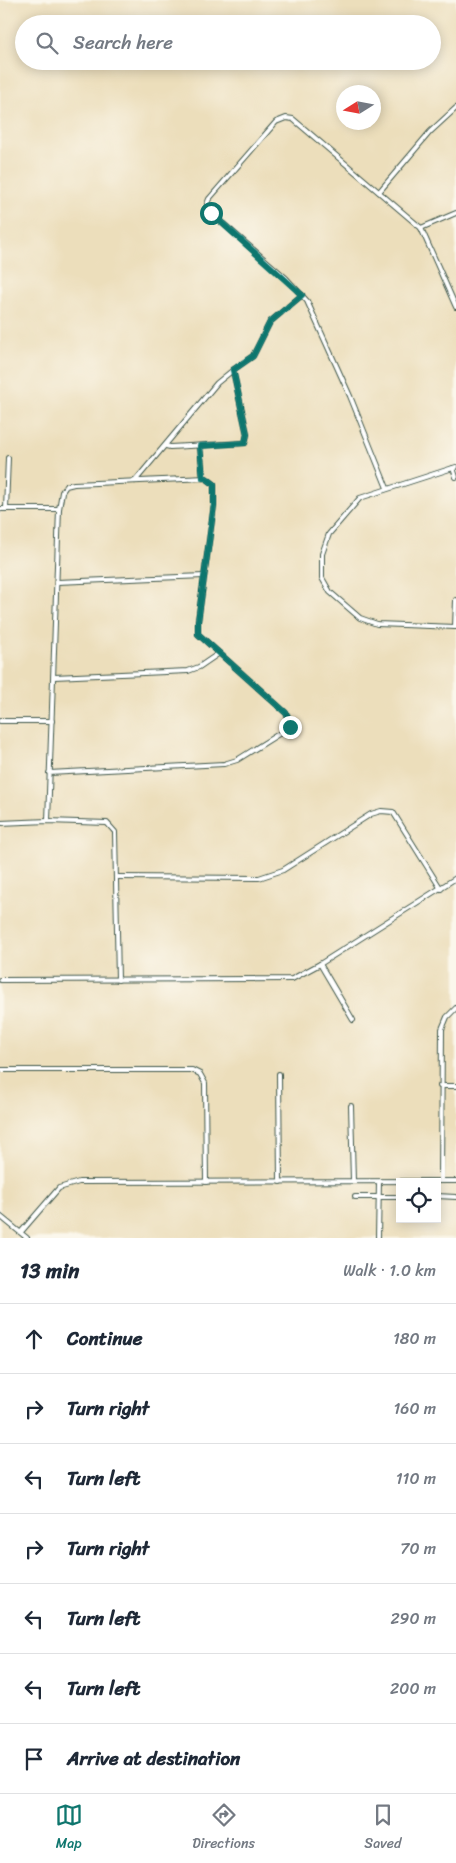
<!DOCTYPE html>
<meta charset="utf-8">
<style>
:root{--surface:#fff;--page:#f2f2f3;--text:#1f2937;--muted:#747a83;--line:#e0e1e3;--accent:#0f766e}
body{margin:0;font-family:Sriracha,sans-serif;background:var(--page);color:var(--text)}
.controls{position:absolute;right:15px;bottom:15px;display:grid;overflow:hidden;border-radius:0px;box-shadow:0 2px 12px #0003}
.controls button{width:45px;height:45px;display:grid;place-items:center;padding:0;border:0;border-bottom:1px solid var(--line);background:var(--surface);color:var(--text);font:25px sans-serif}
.compass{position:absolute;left:336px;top:85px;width:45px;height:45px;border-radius:50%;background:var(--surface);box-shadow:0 2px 12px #0003;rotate:259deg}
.stop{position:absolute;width:15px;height:15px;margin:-11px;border:4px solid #0f766e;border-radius:50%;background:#fff}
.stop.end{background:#0f766e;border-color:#fff;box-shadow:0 1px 5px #0008}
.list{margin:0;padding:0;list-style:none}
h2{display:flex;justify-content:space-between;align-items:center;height:65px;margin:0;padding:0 20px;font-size:21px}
h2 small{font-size:16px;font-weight:400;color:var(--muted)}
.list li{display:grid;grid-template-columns:32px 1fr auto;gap:15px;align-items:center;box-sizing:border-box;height:70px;padding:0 20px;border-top:1px solid var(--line)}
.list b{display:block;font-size:19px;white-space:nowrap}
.list em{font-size:16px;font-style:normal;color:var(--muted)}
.icon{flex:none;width:28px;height:28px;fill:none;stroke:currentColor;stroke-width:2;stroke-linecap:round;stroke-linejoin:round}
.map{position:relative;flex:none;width:456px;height:1238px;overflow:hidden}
.search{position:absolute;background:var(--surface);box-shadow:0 2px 12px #0003;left:15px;right:15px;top:15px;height:55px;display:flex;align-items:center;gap:12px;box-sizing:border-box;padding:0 18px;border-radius:28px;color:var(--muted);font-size:19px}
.sheet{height:555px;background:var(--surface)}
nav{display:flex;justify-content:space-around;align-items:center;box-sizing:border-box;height:70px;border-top:1px solid var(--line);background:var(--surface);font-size:14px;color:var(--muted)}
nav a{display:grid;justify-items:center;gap:2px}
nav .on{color:var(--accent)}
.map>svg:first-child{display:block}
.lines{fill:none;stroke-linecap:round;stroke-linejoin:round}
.minor-casing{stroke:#3e5548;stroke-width:6}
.minor{stroke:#fff;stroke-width:4}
.route{stroke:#0f766e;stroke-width:6}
</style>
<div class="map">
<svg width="456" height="1238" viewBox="0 0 456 1238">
<rect width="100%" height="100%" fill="#fbf7ec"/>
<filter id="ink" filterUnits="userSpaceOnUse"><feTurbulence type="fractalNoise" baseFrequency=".02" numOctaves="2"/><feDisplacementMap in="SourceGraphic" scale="10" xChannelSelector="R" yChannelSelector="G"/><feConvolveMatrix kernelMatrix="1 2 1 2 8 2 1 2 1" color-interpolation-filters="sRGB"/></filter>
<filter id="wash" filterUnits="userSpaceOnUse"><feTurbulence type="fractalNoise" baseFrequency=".0096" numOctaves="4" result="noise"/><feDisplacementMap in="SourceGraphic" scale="20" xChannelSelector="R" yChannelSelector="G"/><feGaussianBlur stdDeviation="1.12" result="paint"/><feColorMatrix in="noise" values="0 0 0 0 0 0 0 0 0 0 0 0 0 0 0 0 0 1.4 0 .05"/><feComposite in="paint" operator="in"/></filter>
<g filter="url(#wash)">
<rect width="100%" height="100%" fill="#ecdebb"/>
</g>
<g filter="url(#ink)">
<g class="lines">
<g class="minor-casing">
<g id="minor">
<path d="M 379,192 L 430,132 L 456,108"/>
<path d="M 421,228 L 456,213"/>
<path d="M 166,446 L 170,447 L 245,443 L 247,434 L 233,370 L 253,356 L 270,322 L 302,295"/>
<path d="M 200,446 L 203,478"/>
<path d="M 456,467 L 360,498 L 329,534 L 322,554 L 322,578 L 330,592 L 360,618 L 377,624 L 456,627"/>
<path d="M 453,468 L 456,477"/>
<path d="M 135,481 L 217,383 L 233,370"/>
<path d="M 387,488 L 350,396 L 307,301 L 286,278 L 211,213 L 207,204 L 209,199 L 276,122 L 286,118 L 293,119 L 421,228 L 456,307"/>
<path d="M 0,509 L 59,509"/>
<path d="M 6,509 L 8,458"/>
<path d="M 57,582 L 204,576"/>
<path d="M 455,627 L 456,600"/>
<path d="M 54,677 L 188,671 L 199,667 L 218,654"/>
<path d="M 0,721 L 52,721"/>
<path d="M 48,821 L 59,509 L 62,492 L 66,486 L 74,484 L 206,478 L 214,484 L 214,505 L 198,621 L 198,634 L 286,713 L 291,723 L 290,727 L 237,760 L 224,764 L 49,773"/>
<path d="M 0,823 L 48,821 L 107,823 L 115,832 L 118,980"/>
<path d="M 116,877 L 259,878 L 283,870 L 371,814 L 381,811 L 393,812 L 441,889"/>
<path d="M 320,964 L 353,1020"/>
<path d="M 0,980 L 292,979 L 320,964 L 456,878"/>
<path d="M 0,1070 L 192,1070 L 200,1074 L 205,1083 L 206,1182"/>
<path d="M 279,1074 L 280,1182"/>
<path d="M 440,1086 L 456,1086"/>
<path d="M 351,1106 L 353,1181"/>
<path d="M 441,1181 L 442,1029 L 447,1017 L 456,1008"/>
<path d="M 437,1196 L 456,1197"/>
<path d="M 355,1197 L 400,1197"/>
<path d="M 0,1216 L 27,1238"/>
<path d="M 21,1232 L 59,1188 L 79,1182 L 456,1181"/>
<path d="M 378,1238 L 379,1182"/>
</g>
</g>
<use href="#minor" class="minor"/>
</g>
</g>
<g class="lines" filter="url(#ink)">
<path class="route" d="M 211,213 L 302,295 L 270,322 L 253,356 L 233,370 L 247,434 L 245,443 L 200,446 L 203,478 L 206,478 L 214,484 L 214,505 L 198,621 L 198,634 L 286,713 L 291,723 L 290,727"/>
</g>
</svg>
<div class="controls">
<button><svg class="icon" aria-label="locate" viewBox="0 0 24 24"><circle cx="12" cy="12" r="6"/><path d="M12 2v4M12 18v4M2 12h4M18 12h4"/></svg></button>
</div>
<svg class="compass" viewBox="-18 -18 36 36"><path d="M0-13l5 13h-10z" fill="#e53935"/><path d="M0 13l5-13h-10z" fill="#747a83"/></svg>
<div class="stop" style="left:211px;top:213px"></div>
<div class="stop end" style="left:290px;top:727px"></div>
<div class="search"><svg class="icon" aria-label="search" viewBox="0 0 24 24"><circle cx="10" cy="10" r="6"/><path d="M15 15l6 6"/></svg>Search here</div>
</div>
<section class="sheet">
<h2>13 min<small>Walk · 1.0 km</small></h2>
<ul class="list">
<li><svg class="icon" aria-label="ahead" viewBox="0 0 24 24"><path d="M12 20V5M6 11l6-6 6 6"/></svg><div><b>Continue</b></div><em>180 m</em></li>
<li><svg class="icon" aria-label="right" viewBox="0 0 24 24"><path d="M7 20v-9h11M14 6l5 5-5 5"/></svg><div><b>Turn right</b></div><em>160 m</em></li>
<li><svg class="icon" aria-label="left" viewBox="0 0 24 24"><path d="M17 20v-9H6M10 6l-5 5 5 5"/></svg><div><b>Turn left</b></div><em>110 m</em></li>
<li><svg class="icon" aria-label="right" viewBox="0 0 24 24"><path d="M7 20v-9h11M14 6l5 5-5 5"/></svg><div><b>Turn right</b></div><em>70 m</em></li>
<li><svg class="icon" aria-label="left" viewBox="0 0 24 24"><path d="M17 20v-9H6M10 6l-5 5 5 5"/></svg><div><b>Turn left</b></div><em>290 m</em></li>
<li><svg class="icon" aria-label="left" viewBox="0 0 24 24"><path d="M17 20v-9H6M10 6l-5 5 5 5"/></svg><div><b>Turn left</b></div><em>200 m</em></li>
<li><svg class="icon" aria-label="arrive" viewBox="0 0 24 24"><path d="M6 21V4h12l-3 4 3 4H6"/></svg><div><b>Arrive at destination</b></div></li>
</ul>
</section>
<nav>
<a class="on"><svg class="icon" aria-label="map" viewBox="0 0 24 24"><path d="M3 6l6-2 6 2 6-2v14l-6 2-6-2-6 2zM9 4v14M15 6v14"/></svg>Map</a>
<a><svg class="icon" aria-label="directions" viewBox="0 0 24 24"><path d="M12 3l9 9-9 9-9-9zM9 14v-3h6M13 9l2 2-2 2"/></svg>Directions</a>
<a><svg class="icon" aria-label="saved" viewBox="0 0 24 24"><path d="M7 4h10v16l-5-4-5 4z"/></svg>Saved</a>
</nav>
